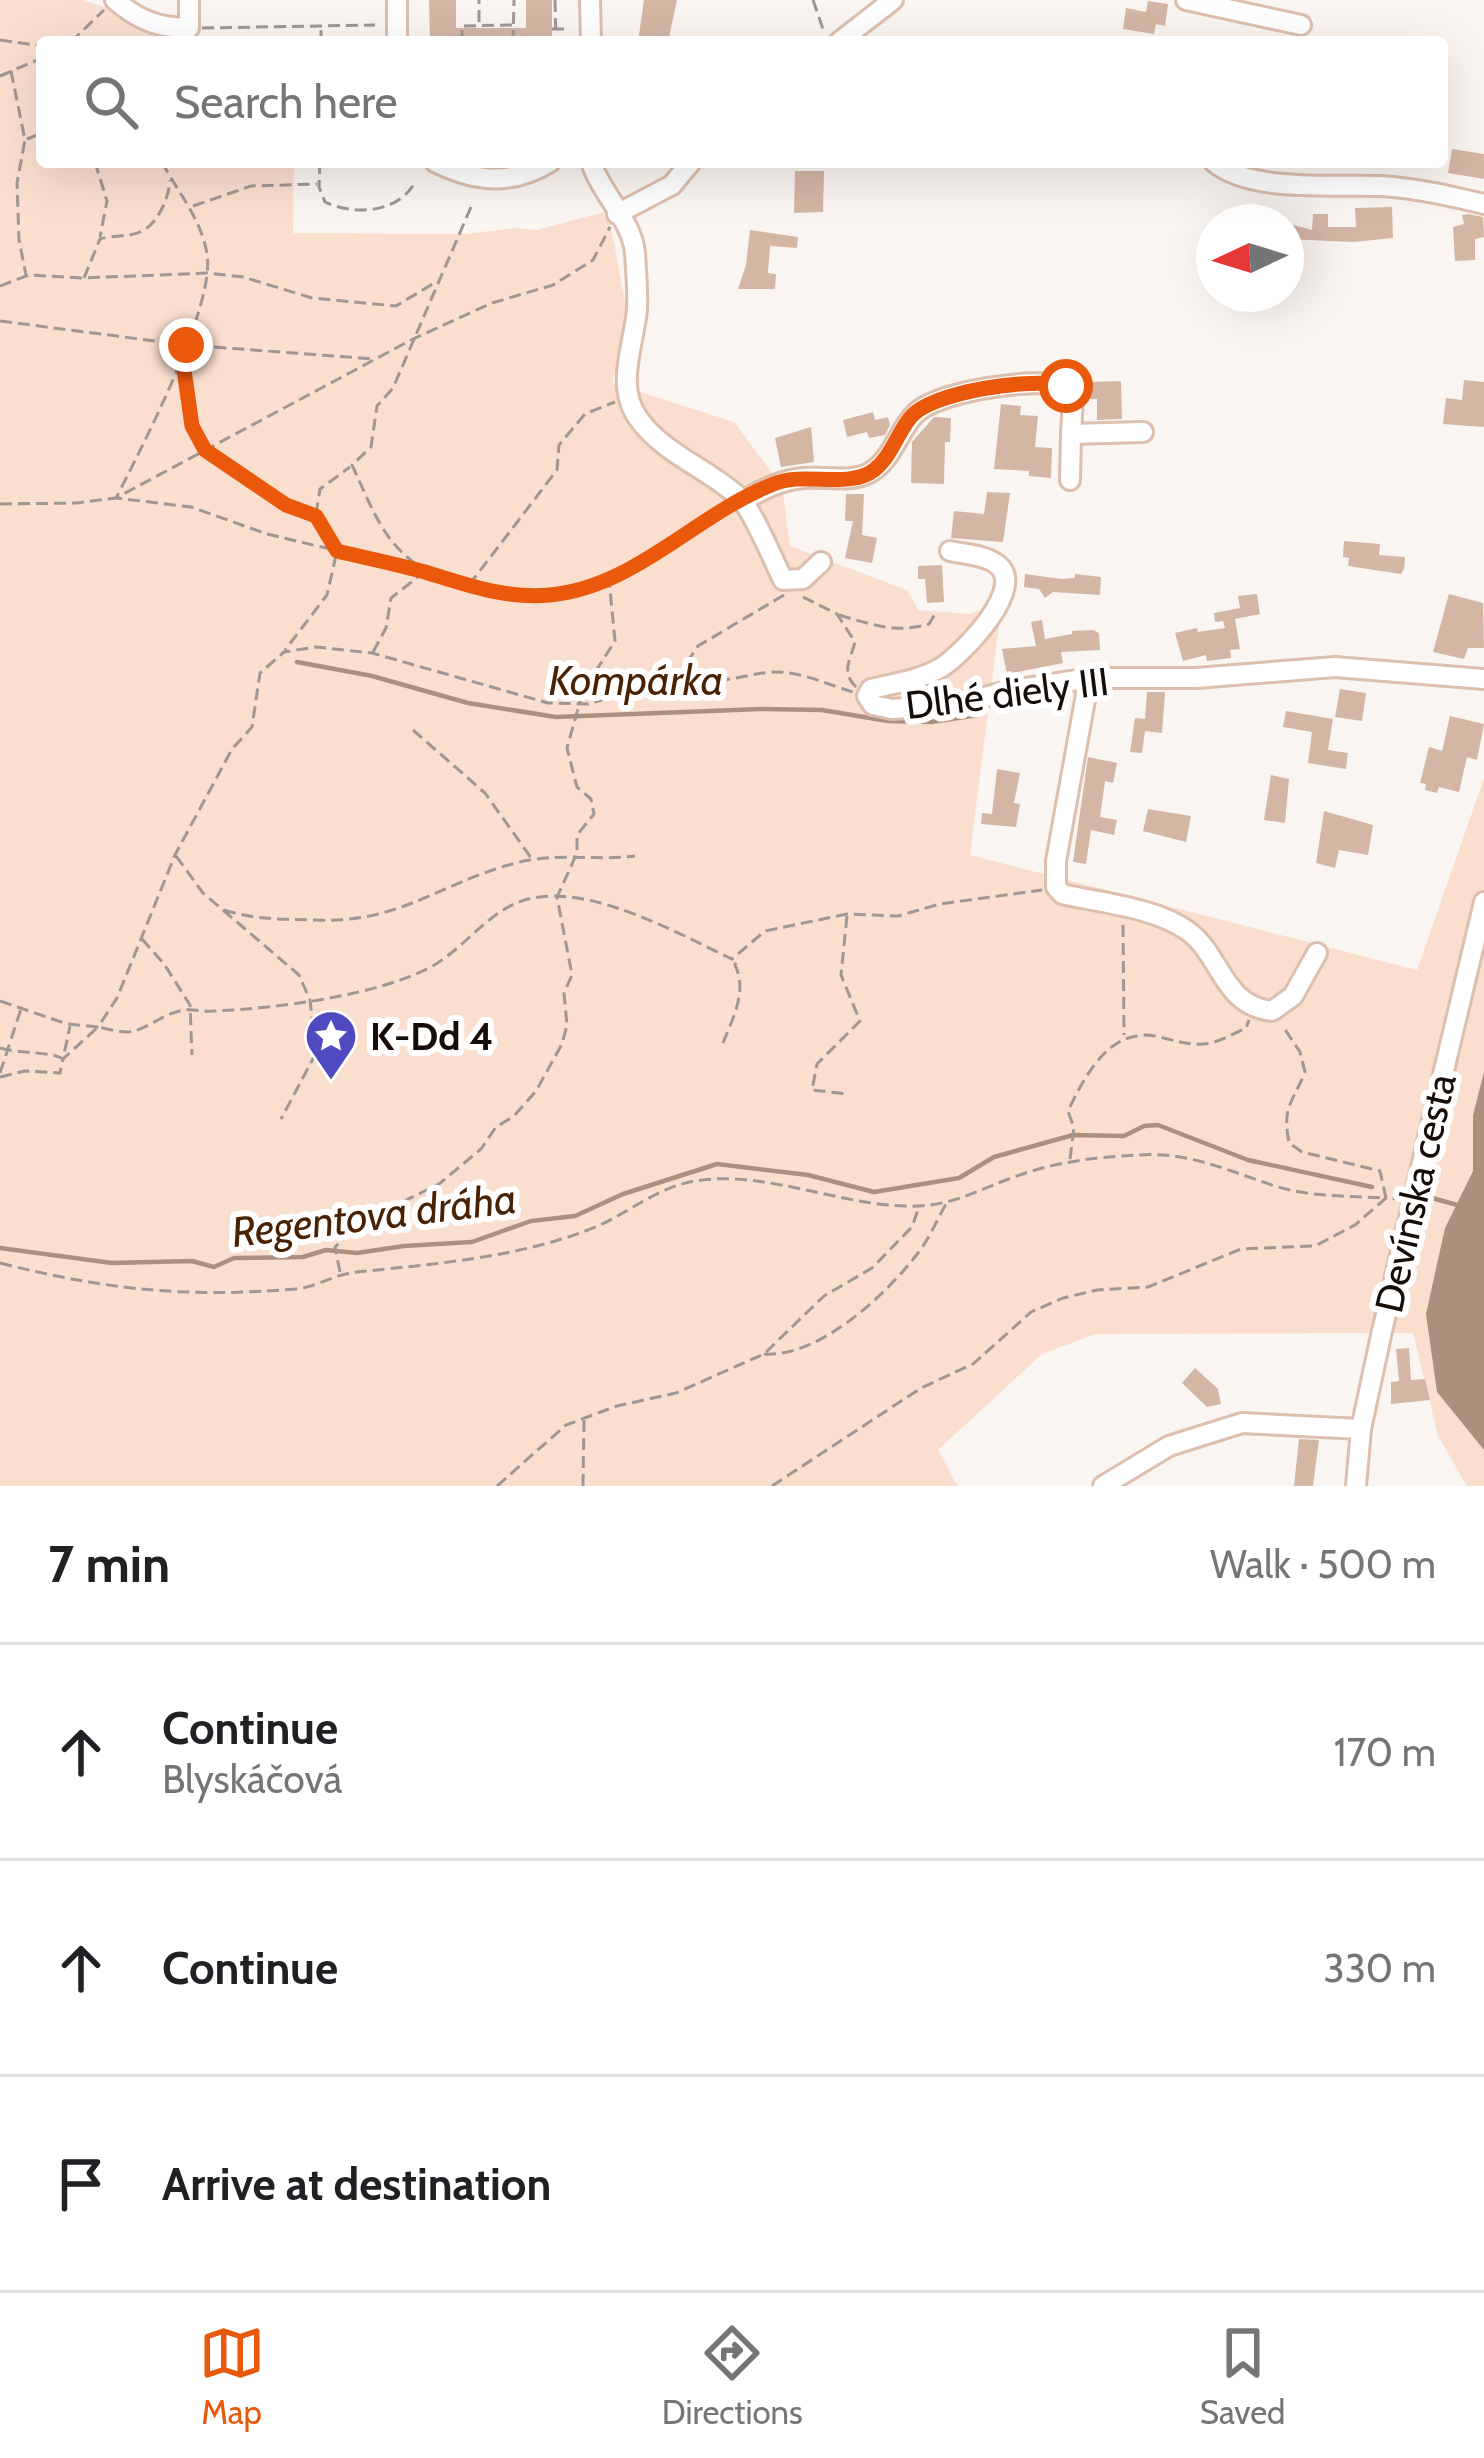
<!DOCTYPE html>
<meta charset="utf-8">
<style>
:root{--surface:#fff;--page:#f2f2f2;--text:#202124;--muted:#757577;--line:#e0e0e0;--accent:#ea580c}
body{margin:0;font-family:Cabin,sans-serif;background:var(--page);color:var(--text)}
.compass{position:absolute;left:1196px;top:204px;width:108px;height:108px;border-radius:50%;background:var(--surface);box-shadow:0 12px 48px #0002;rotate:266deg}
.stop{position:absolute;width:36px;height:36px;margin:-27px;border:9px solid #ea580c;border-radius:50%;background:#fff}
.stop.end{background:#ea580c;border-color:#fff;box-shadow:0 3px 12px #0008}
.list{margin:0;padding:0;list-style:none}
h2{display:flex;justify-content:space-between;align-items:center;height:156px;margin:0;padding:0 48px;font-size:51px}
h2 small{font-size:39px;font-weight:400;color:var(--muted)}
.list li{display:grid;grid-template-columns:78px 1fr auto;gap:36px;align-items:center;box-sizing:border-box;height:216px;padding:0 48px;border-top:3px solid var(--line)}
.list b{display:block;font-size:45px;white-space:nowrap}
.list p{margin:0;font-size:39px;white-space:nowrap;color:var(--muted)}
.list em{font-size:39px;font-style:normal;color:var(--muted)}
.icon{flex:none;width:66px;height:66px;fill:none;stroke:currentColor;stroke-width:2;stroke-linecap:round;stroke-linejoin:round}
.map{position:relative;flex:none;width:1484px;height:1486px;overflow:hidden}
.search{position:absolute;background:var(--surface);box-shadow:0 12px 48px #0002;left:36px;right:36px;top:36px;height:132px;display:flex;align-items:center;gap:30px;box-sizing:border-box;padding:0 42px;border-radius:12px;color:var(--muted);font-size:45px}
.sheet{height:804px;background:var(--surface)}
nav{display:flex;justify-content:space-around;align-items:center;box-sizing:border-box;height:168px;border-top:3px solid var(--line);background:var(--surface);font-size:33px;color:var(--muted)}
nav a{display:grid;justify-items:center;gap:6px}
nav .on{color:var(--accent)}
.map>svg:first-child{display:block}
.green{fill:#fadfce}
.water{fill:#ac907e}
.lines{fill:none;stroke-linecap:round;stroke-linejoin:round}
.stream{stroke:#ac907e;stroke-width:4.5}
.building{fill:#d4b6a4}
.minor-casing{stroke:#ddbfae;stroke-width:24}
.path{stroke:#9f9793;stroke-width:3;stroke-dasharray:12 6;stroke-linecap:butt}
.minor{stroke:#fff;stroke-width:18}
.route{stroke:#ea580c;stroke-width:15}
.labels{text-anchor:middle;stroke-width:12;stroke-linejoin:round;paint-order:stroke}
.street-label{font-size:39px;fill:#170d08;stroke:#fff}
.poi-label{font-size:39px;font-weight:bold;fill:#170d08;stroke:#fff;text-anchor:start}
.water-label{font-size:42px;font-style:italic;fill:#492103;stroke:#fff}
</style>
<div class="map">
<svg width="1484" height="1486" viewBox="0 0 1484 1486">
<rect width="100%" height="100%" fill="#fbf5f1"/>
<path class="green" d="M 0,0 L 83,0 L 207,42 L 42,42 L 42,162 L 294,162 L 293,233 L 465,234 L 514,228 L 537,230 L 608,211 L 629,323 L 612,383 L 734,422 L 782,486 L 790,546 L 907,590 L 918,610 L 970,614 L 1002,601 L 970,855 L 1417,970 L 1484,778 L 1484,1072 L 1473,1115 L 1473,1171 L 1445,1228 L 1437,1392 L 1484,1450 L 1484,1486 L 1467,1486 L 1438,1436 L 1413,1333 L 1096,1334 L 1042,1354 L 938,1450 L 958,1486 L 0,1486 Z"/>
<path class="water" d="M 1484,1072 L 1484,1450 L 1437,1392 L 1426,1314 L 1445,1228 L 1473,1171 L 1473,1115 Z"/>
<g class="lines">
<g class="stream">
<path d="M 297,662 L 372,676 L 468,703 L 556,717 L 761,709 L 822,710 L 888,721 L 931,722 L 978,715"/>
<path d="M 1432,1198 L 1461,1206"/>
<path d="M 0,1248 L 112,1263 L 192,1261 L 214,1267 L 234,1258 L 303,1257 L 326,1250 L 357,1253 L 404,1246 L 472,1242 L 531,1221 L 575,1216 L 623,1194 L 717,1164 L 808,1175 L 874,1192 L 959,1178 L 994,1157 L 1073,1135 L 1124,1136 L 1144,1126 L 1158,1125 L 1248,1160 L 1372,1187"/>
</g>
</g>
<g class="building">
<path d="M 429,0 L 456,0 L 456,28 L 526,28 L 526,0 L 552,0 L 552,42 L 430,42 Z"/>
<path d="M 644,0 L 677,0 L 668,42 L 638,42 Z"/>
<path d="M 1148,1 L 1168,4 L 1165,26 L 1156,24 L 1154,34 L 1123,29 L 1126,8 L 1146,12 Z"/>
<path d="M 1452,149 L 1484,154 L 1484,179 L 1448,173 Z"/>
<path d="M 795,171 L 824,171 L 823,212 L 794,213 Z"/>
<path d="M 1392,207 L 1393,238 L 1353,242 L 1286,239 L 1286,223 L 1312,230 L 1313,214 L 1328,214 L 1328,227 L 1356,227 L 1355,208 Z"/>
<path d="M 1468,214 L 1483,217 L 1484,237 L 1475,239 L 1475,260 L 1455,261 L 1453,227 L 1464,224 L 1462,215 Z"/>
<path d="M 750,230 L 798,237 L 797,248 L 770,246 L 768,273 L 776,274 L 775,289 L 738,289 L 746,265 Z"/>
<path d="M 1464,380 L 1484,382 L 1484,427 L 1443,424 L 1446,398 L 1462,400 Z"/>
<path d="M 1121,381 L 1122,419 L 1097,420 L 1097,399 L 1090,399 L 1089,382 Z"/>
<path d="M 1001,404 L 1021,406 L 1020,415 L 1038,416 L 1035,447 L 1052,448 L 1051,478 L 1029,476 L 1029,471 L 994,469 Z"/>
<path d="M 873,412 L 875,420 L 888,417 L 890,425 L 885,435 L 869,438 L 867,432 L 847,437 L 843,420 Z"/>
<path d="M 934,417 L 951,418 L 950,442 L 945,442 L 944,484 L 911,483 L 912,442 Z"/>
<path d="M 811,427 L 814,462 L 781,467 L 775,438 Z"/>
<path d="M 987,492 L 1010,493 L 1003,542 L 951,538 L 954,511 L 984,514 Z"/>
<path d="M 846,494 L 864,494 L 862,535 L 877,538 L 872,563 L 845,558 L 853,521 L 845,521 Z"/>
<path d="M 1344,541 L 1380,544 L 1379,555 L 1405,557 L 1404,569 L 1401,574 L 1348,566 L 1349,558 L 1343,557 Z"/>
<path d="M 942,565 L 944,602 L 927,603 L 925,579 L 918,579 L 918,566 Z"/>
<path d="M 1025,574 L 1061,579 L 1075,578 L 1075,574 L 1101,577 L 1100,595 L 1053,592 L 1045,598 L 1039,589 L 1024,587 Z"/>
<path d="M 1257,594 L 1260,614 L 1235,619 L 1240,649 L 1230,650 L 1231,658 L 1207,661 L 1206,655 L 1183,661 L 1175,633 L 1197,628 L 1198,632 L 1225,628 L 1223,621 L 1215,622 L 1214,613 L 1240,608 L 1238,596 Z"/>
<path d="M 1449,594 L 1483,603 L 1484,648 L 1468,648 L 1464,659 L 1433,652 Z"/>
<path d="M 1042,620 L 1045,639 L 1072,634 L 1072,631 L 1093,630 L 1099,633 L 1100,650 L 1061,652 L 1063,663 L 1007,674 L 1002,649 L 1036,646 L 1031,622 Z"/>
<path d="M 1340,689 L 1366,693 L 1362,721 L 1335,717 Z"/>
<path d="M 1147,692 L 1165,692 L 1162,733 L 1145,731 L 1142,753 L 1130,752 L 1135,718 L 1145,719 Z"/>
<path d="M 1286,711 L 1333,719 L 1328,750 L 1348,753 L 1346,769 L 1308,763 L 1312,732 L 1283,727 Z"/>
<path d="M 1450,716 L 1484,724 L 1477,760 L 1467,757 L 1459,792 L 1439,787 L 1437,793 L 1425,790 L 1426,784 L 1420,783 L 1429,747 L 1442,751 Z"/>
<path d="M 1088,757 L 1117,763 L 1113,783 L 1105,781 L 1100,817 L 1117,820 L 1114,835 L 1091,830 L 1086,864 L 1073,862 Z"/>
<path d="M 997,769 L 1020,773 L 1014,803 L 1020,804 L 1016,827 L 981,824 L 982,813 L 992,814 Z"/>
<path d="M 1271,775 L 1289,779 L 1285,823 L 1264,820 Z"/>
<path d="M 1148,809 L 1191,816 L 1186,842 L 1143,831 Z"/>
<path d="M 1324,811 L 1373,825 L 1368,855 L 1339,850 L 1335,868 L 1316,863 Z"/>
<path d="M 1409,1348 L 1411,1380 L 1425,1379 L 1430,1400 L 1391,1404 L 1391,1382 L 1399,1381 L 1396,1349 Z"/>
<path d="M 1195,1368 L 1218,1389 L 1221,1404 L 1207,1407 L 1182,1383 Z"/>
<path d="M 1299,1439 L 1319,1440 L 1313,1486 L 1294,1486 Z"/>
</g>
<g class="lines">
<g class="minor-casing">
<g id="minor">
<path d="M 115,0 C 138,20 158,28 189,28 L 189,0"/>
<path d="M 397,0 L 397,42"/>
<path d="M 590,0 L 591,42"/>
<path d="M 1186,0 L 1301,25"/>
<path d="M 839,42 L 893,0"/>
<path d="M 435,162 C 475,182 511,186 550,162"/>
<path d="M 591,162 C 601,194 632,220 635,253 C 636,271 638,291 637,309 C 634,345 615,386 638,418 C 663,454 709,469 740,498 C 751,508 775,563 783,580 L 803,579 L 821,562"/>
<path d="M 1214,162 C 1251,193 1334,184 1381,186 C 1416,188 1450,196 1484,204"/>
<path d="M 617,214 L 672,185 L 691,162"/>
<path d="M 1070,480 L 1071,434"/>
<path d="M 744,500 C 764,489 781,480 804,478 C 824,476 851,483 869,473 C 891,462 898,432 914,415 C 935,391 1036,377 1066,386 L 1073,397 L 1071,434 L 1143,432"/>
<path d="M 950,551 C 963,554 984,555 995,563 C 1031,585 962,654 942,667 C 920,680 895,683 871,689 L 867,696 L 873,705 L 892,709 L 952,705 L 1008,691 L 1089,678 L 1196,678 L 1335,667 L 1484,679"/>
<path d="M 1089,678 L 1056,861 L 1056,887 L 1062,894 C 1101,903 1154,907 1188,931 C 1222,956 1222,1005 1272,1011 L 1293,996 L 1317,953"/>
<path d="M 1103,1486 L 1169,1446 L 1242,1423 L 1361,1429"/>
<path d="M 1356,1486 L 1361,1429 L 1382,1331 L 1484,902"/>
</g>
</g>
<g class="path">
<path d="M 555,0 L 556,42"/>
<path d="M 813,0 L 824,32"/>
<path d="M 479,22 L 479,0"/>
<path d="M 202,28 L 375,25"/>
<path d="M 552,29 L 568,29"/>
<path d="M 0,40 L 42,46"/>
<path d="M 71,42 L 104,10"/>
<path d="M 321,42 L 321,26"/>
<path d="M 462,42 L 462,26 L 513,25"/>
<path d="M 513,42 L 514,0"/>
<path d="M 11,71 L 25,140 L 17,183 L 19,240 L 26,275"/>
<path d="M 0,76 L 42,58"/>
<path d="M 27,139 L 42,133"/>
<path d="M 95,162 L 107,201 L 100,237"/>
<path d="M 162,162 C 178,193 201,218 207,254 C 216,305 141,449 116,498 L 191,507 L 267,534 L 422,571"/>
<path d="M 320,162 L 319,187 L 325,202 C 354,216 399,213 415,182"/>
<path d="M 193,206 L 251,186 L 317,184"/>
<path d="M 471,207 L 393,388 L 377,406 L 371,447 L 352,465 C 364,490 374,518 391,540 C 440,603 546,607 614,577 C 653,559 689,530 726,510"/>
<path d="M 84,278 L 100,239 C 112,235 130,237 140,232 C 158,225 169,197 170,180"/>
<path d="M 0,286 L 29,275 L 84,278 L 207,273 L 243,277 L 312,298 L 396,306 L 436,282"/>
<path d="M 0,321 L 186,345 L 374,359"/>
<path d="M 182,359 L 192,426 L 205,450 L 286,505 L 316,516 L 337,551 L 327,595 L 285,650"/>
<path d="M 0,504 L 77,503 L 116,498 L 411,340 L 492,303 L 553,285 L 593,260 L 610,227"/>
<path d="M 316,514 L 320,489 L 350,467"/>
<path d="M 469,585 L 557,470 L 559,445 L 585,414 L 615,402"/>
<path d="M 784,595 L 698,646 L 688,661 L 689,675 C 714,689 748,672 776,672 C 802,672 829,685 853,692"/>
<path d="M 803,597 L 837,614 L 855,642 C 851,659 840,672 856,687"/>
<path d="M 839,615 C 870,624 897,634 929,624 L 935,614"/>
<path d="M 373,652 L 386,628 L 391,598 L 423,573"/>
<path d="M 413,730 L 485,793 L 532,859"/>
<path d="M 176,856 L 203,893 L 299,975 L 310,1000 L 316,1053 L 281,1119"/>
<path d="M 224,910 C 256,920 282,919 315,920 C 400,924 439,883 516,863 C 556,852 596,861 635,856"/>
<path d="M 847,916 L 841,975 L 860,1021 L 817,1064 L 812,1090 L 848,1094"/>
<path d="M 1123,925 L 1124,1035"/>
<path d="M 142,939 L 164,964 L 190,1005 L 192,1055"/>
<path d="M 0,1001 L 67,1024 L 98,1027 L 117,998 L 175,855 L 232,749 L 252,727 L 260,673 L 284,652 L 316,647 L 372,653 L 548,703 L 588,704 L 689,675"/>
<path d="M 723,1043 C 732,1020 748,991 735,965 L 737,958"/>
<path d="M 0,1048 C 19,1054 51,1051 63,1059 L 70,1026"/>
<path d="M 0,1073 L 21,1009"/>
<path d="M 0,1077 L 25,1071 L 60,1073 L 63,1059 L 98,1027 C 109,1029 124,1034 134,1031 C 152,1026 166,1012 185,1010 C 194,1009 204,1012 213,1011 C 274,1009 384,995 436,964 C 471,942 492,906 533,898 C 594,886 677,933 732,959 L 765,931 L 847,914 L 898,916 L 940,904 L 1042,890"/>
<path d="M 1070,1159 L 1074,1128 L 1068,1111 C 1085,1076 1109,1028 1155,1036 C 1174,1040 1191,1047 1211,1043 C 1223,1040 1235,1033 1246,1028 L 1249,1020"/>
<path d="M 0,1263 C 107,1290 186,1298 296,1289 C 317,1287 335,1274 357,1272 C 434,1264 515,1258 588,1230 C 624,1217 656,1187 695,1181 C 767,1169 846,1209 919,1206 C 956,1204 981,1189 1014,1177 C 1054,1162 1096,1157 1138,1155 C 1189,1151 1231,1172 1278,1187 C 1313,1197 1350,1196 1386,1198 L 1380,1171 L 1302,1152 L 1289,1143 C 1282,1106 1292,1104 1305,1072 L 1300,1052 L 1282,1025"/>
<path d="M 340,1272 L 335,1247 L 363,1221 L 439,1184 L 481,1149 L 496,1127 L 514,1116 L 536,1091 L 562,1044 L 567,1025 L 564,993 L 572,975 L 557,897 L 577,853 L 577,835 L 594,814 L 591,799 L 577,787 L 567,748 L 583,691 L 615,641 L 609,579"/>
<path d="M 764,1354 C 819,1358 887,1294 918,1253 C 929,1239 937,1220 946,1204"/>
<path d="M 497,1486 L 566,1425 L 617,1406 L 676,1393 L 764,1354 L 824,1296 L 872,1268 L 912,1227 L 919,1207"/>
<path d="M 583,1486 L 584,1420"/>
<path d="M 772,1486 L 921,1388 L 973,1364 L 1031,1312 L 1063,1298 L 1097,1290 L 1148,1287 L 1241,1249 L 1315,1246 L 1355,1225 L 1386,1198 L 1399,1199"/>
</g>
<use href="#minor" class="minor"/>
</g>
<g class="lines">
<path class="route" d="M 186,345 L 182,356 L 192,426 L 205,450 L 286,505 L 316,516 L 337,551 C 366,558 396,564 425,572 C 467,585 505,599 550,595 C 636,587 697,513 776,483 C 805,472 850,489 874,470 C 891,457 897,434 910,418 C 931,391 1034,377 1066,386"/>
</g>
<defs>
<g id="sight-pin" transform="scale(2.7)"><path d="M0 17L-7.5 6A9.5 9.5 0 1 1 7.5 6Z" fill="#504ac1" stroke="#fff"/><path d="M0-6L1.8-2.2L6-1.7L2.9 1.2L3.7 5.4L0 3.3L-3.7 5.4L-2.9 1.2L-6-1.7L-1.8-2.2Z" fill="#fff"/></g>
</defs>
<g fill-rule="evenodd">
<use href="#sight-pin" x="331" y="1036"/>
</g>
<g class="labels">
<g class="street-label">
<text transform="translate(1007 693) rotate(-7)" y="14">Dlhé diely III</text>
<text transform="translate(1415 1193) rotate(-77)" y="14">Devínska cesta</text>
</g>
<g class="poi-label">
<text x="370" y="1050">K-Dd 4</text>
</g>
<g class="water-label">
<text x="636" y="695">Kompárka</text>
<text transform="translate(374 1215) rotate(-7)" y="15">Regentova dráha</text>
</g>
</g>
</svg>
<svg class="compass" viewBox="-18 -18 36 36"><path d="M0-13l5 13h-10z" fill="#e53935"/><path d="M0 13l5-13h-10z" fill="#757577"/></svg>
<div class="stop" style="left:1066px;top:386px"></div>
<div class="stop end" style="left:186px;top:345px"></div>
<div class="search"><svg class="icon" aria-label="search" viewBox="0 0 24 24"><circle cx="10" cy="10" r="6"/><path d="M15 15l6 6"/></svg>Search here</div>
</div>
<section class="sheet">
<h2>7 min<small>Walk · 500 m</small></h2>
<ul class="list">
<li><svg class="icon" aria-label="ahead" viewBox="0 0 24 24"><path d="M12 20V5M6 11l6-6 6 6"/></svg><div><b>Continue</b><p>Blyskáčová</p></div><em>170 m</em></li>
<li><svg class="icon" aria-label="ahead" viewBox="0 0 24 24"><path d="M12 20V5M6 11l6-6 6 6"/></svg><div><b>Continue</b></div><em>330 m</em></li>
<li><svg class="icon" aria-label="arrive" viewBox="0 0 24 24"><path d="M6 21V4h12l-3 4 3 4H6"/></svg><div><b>Arrive at destination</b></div></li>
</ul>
</section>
<nav>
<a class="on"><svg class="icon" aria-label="map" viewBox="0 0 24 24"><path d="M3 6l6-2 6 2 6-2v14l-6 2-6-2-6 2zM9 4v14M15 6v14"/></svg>Map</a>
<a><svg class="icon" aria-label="directions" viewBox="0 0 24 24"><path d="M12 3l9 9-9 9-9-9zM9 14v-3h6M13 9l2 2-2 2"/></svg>Directions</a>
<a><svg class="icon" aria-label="saved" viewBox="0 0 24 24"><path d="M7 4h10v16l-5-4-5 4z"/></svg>Saved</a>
</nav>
